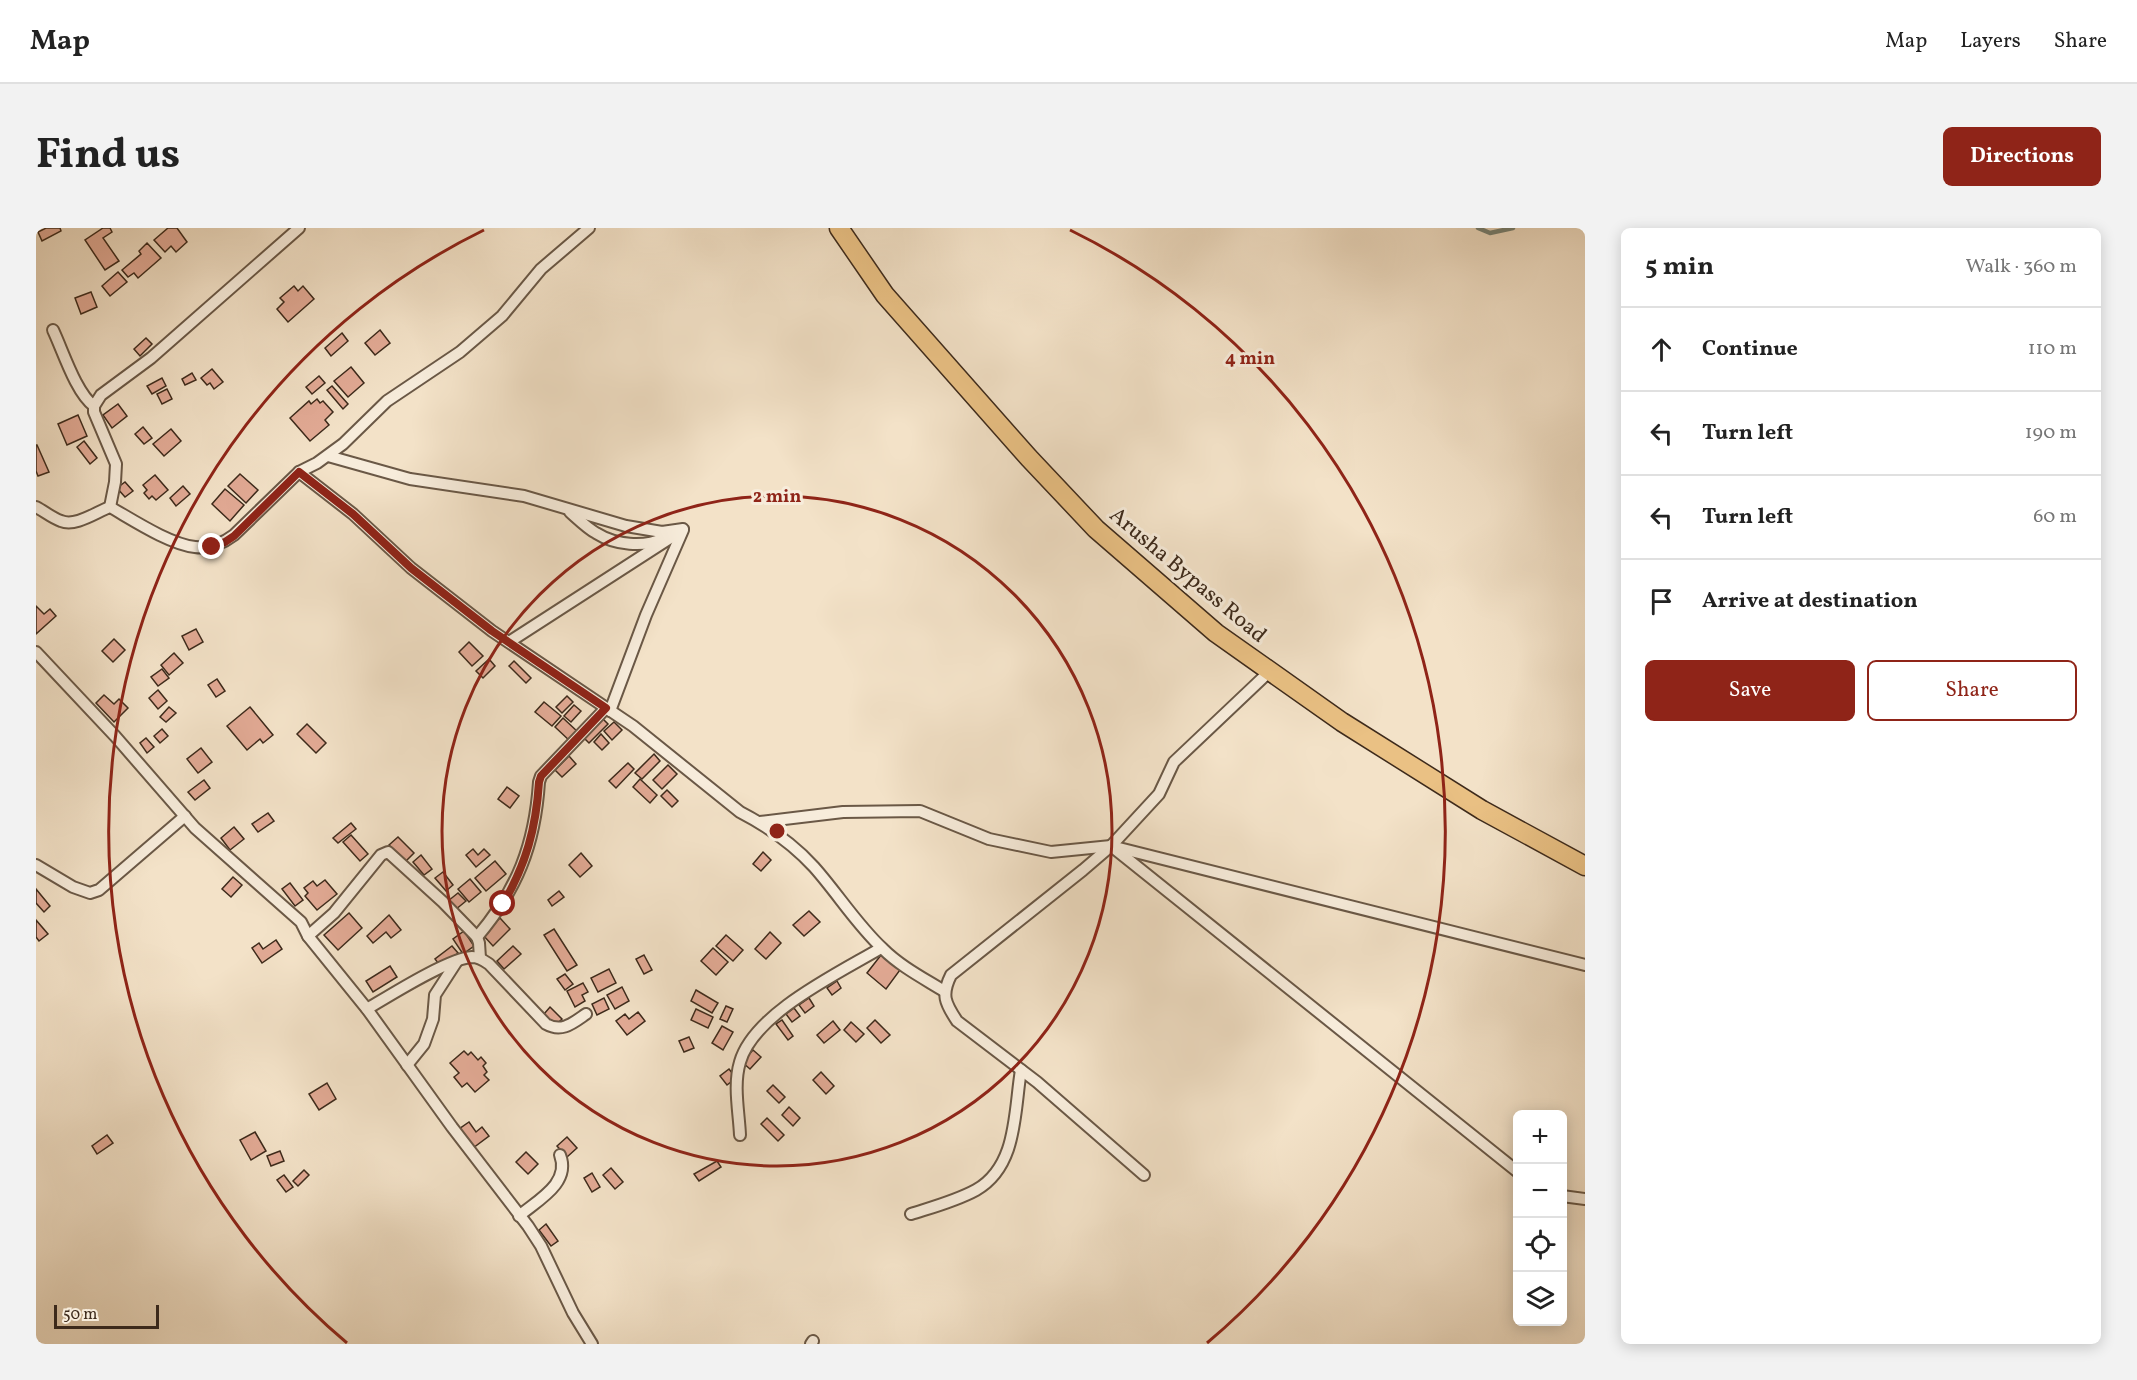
<!DOCTYPE html>
<meta charset="utf-8">
<style>
:root{--surface:#fff;--page:#f2f2f2;--text:#222;--muted:#767676;--line:#e0e0e0;--accent:#8f2418}
body{margin:0;font-family:Vollkorn,serif;background:var(--page);color:var(--text)}
.controls{position:absolute;right:18px;bottom:18px;display:grid;overflow:hidden;border-radius:9px;box-shadow:0 3px 15px #0003}
.controls button{width:54px;height:54px;display:grid;place-items:center;padding:0;border:0;border-bottom:2px solid var(--line);background:var(--surface);color:var(--text);font:30px sans-serif}
.scale{position:absolute;left:18px;bottom:15px;width:105px;box-sizing:border-box;padding-left:6px;border:3px solid #3d2a1b;border-top:0;font-size:16px;line-height:21px;white-space:nowrap;color:#3d2a1b;-webkit-text-stroke:4px #f7ecdb;paint-order:stroke}
.stop{position:absolute;width:18px;height:18px;margin:-14px;border:4px solid #8f2418;border-radius:50%;background:#fff}
.stop.end{background:#8f2418;border-color:#fff;box-shadow:0 2px 6px #0008}
.list{margin:0;padding:0;list-style:none}
h2{display:flex;justify-content:space-between;align-items:center;height:78px;margin:0;padding:0 24px;font-size:26px}
h2 small{font-size:20px;font-weight:400;color:var(--muted)}
.list li{display:grid;grid-template-columns:39px 1fr auto;gap:18px;align-items:center;box-sizing:border-box;height:84px;padding:0 24px;border-top:2px solid var(--line)}
.list b{display:block;font-size:22px;white-space:nowrap}
.list em{font-size:20px;font-style:normal;color:var(--muted)}
.actions{display:flex;gap:12px;padding:18px 24px}
.actions a{flex:1;padding:14px 0;border:2px solid var(--accent);border-radius:9px;text-align:center;font-size:21px;color:var(--accent)}
.actions .main{background:var(--accent);color:#fff}
.icon{flex:none;width:33px;height:33px;fill:none;stroke:currentColor;stroke-width:2;stroke-linecap:round;stroke-linejoin:round}
.map{position:relative;flex:none;width:1549px;height:1116px;overflow:hidden;border-radius:9px}
header{display:flex;align-items:center;gap:36px;box-sizing:border-box;height:84px;padding:0 30px;background:var(--surface);border-bottom:2px solid var(--line)}
header strong{font-size:28px}
nav{display:flex;gap:33px;margin-inline-start:auto;font-size:21px}
.intro{display:flex;align-items:center;justify-content:space-between;box-sizing:border-box;height:144px;padding:0 36px}
h1{margin:0;font-size:42px}
.button{padding:15px 27px;border-radius:9px;background:var(--accent);color:#fff;font-size:21px;font-weight:700}
main{display:flex;gap:36px;padding:0 36px}
aside{flex:1;background:var(--surface);border-radius:9px;box-shadow:0 3px 15px #0003}
.map>svg:first-child{display:block}
.lines{fill:none;stroke-linecap:round;stroke-linejoin:round}
.stream{stroke:#758377;stroke-width:4.5}
.building{fill:#e2aa95;stroke:#3d2a1b;stroke-width:1.5}
.minor-casing{stroke:#6a5846;stroke-width:14}
.primary-casing{stroke:#3d2a1b;stroke-width:21}
.minor{stroke:#f7ecdb;stroke-width:10}
.primary{stroke:#eac184;stroke-width:18}
.route{stroke:#8f2418;stroke-width:8}
.ring{fill:none;stroke:#8f2418;stroke-width:3}
.labels{text-anchor:middle;stroke-width:6;stroke-linejoin:round;paint-order:stroke}
.street-label{font-size:22px;fill:#3d2a1b;stroke:#f7ecdb}
.centre{fill:#8f2418;stroke:#f7ecdb;stroke-width:3}
.ring-label{font-size:18px;text-anchor:middle;font-weight:bold;fill:#8f2418;stroke:#f7ecdb;stroke-width:6;stroke-linejoin:round;paint-order:stroke}
</style>
<header>
<strong>Map</strong>
<nav><a>Map</a><a>Layers</a><a>Share</a></nav>
</header>
<div class="intro"><h1>Find us</h1><a class="button">Directions</a></div>
<main>
<div class="map">
<svg width="1549" height="1116" viewBox="0 0 1549 1116">
<rect width="100%" height="100%" fill="#f3e2c8"/>
<filter id="stains"><feTurbulence type="fractalNoise" baseFrequency=".00333" numOctaves="4"/><feColorMatrix values="0 0 0 0 .2 0 0 0 0 .09 0 0 0 0 .02 0 0 0 .5 -.17"/></filter>
<radialGradient id="worn" r=".72"><stop offset=".6" stop-color="#630" stop-opacity="0"/><stop offset="1" stop-color="#630" stop-opacity=".3"/></radialGradient>
<g class="lines">
<path class="stream" d="M 1442,0 L 1454,5 L 1477,0"/>
</g>
<g class="building">
<path d="M 10,0 L 24,0 L 25,3 L 6,13 L 2,4 Z"/>
<path d="M 67,0 L 74,0 L 76,4 L 67,10 L 83,33 L 69,42 L 49,12 Z"/>
<path d="M 132,0 L 141,0 L 151,14 L 140,24 L 135,18 L 129,24 L 118,12 Z"/>
<path d="M 111,15 L 125,30 L 102,50 L 98,45 L 92,49 L 86,42 L 105,26 L 103,23 Z"/>
<path d="M 82,44 L 91,54 L 74,68 L 66,58 Z"/>
<path d="M 258,58 L 262,63 L 267,58 L 278,71 L 252,94 L 241,81 L 248,74 L 244,70 Z"/>
<path d="M 55,64 L 61,79 L 45,86 L 39,70 Z"/>
<path d="M 344,102 L 354,115 L 339,127 L 329,115 Z"/>
<path d="M 306,105 L 312,113 L 295,128 L 289,120 Z"/>
<path d="M 110,110 L 116,116 L 104,128 L 98,121 Z"/>
<path d="M 315,139 L 328,155 L 312,169 L 298,153 Z"/>
<path d="M 176,141 L 187,154 L 178,161 L 174,155 L 171,157 L 165,150 Z"/>
<path d="M 156,145 L 160,152 L 149,157 L 146,151 Z"/>
<path d="M 283,148 L 289,155 L 276,166 L 270,159 Z"/>
<path d="M 126,150 L 130,158 L 116,166 L 111,158 Z"/>
<path d="M 296,158 L 312,176 L 307,181 L 291,162 Z"/>
<path d="M 131,161 L 136,171 L 126,176 L 121,166 Z"/>
<path d="M 281,171 L 284,175 L 287,173 L 297,184 L 289,192 L 293,197 L 274,213 L 254,190 L 273,173 L 275,176 Z"/>
<path d="M 82,176 L 91,188 L 76,200 L 67,187 Z"/>
<path d="M 42,187 L 51,208 L 31,217 L 22,196 Z"/>
<path d="M 107,199 L 116,210 L 108,216 L 99,206 Z"/>
<path d="M 135,201 L 145,213 L 128,228 L 117,216 Z"/>
<path d="M 48,213 L 61,230 L 54,236 L 41,219 Z"/>
<path d="M 0,217 L 1,217 L 13,244 L 2,248 L 0,243 Z"/>
<path d="M 204,246 L 222,262 L 210,275 L 192,258 Z"/>
<path d="M 119,247 L 132,262 L 120,272 L 116,268 L 113,271 L 108,265 L 111,262 L 107,257 Z"/>
<path d="M 89,254 L 97,263 L 89,269 L 81,260 Z"/>
<path d="M 147,258 L 154,266 L 140,278 L 134,270 Z"/>
<path d="M 189,261 L 208,277 L 194,293 L 176,276 Z"/>
<path d="M 0,378 L 8,386 L 14,381 L 20,388 L 0,406 Z"/>
<path d="M 160,401 L 167,414 L 153,422 L 146,408 Z"/>
<path d="M 78,411 L 89,422 L 77,434 L 66,423 Z"/>
<path d="M 433,414 L 447,428 L 436,438 L 423,424 Z"/>
<path d="M 138,425 L 147,435 L 133,447 L 125,437 Z"/>
<path d="M 453,431 L 459,438 L 447,450 L 440,443 Z"/>
<path d="M 478,433 L 495,450 L 490,455 L 473,438 Z"/>
<path d="M 126,441 L 133,450 L 122,458 L 115,449 Z"/>
<path d="M 181,451 L 189,463 L 180,469 L 172,457 Z"/>
<path d="M 122,462 L 131,473 L 122,481 L 113,470 Z"/>
<path d="M 68,467 L 78,476 L 83,471 L 92,480 L 78,494 L 60,475 Z"/>
<path d="M 531,468 L 537,474 L 526,485 L 520,479 Z"/>
<path d="M 508,474 L 525,488 L 516,498 L 499,484 Z"/>
<path d="M 538,477 L 545,483 L 535,494 L 528,488 Z"/>
<path d="M 133,479 L 140,485 L 130,494 L 124,489 Z"/>
<path d="M 214,479 L 237,507 L 227,515 L 224,511 L 211,522 L 191,498 Z"/>
<path d="M 527,490 L 543,505 L 535,514 L 519,499 Z"/>
<path d="M 567,491 L 572,496 L 553,515 L 548,510 Z"/>
<path d="M 578,494 L 586,502 L 576,512 L 568,503 Z"/>
<path d="M 271,496 L 290,515 L 280,525 L 261,506 Z"/>
<path d="M 126,501 L 132,508 L 124,515 L 118,508 Z"/>
<path d="M 565,506 L 573,515 L 566,522 L 558,514 Z"/>
<path d="M 110,510 L 118,519 L 111,525 L 104,515 Z"/>
<path d="M 165,520 L 176,534 L 162,545 L 151,531 Z"/>
<path d="M 618,526 L 624,533 L 606,551 L 599,545 Z"/>
<path d="M 533,528 L 540,536 L 526,549 L 519,542 Z"/>
<path d="M 592,535 L 598,541 L 580,560 L 573,553 Z"/>
<path d="M 632,537 L 641,546 L 626,561 L 617,552 Z"/>
<path d="M 604,551 L 621,567 L 614,575 L 597,559 Z"/>
<path d="M 168,552 L 174,560 L 159,572 L 152,564 Z"/>
<path d="M 471,559 L 483,568 L 474,580 L 462,571 Z"/>
<path d="M 631,562 L 642,573 L 636,579 L 625,568 Z"/>
<path d="M 232,585 L 238,593 L 222,604 L 216,596 Z"/>
<path d="M 315,595 L 320,601 L 302,615 L 297,610 Z"/>
<path d="M 198,599 L 208,611 L 194,622 L 185,610 Z"/>
<path d="M 315,607 L 332,626 L 324,633 L 307,614 Z"/>
<path d="M 362,609 L 378,625 L 370,633 L 353,617 Z"/>
<path d="M 437,621 L 442,627 L 448,621 L 454,627 L 440,639 L 430,627 Z"/>
<path d="M 727,624 L 735,632 L 725,643 L 717,636 Z"/>
<path d="M 545,625 L 556,638 L 544,649 L 533,637 Z"/>
<path d="M 385,627 L 396,641 L 388,647 L 377,634 Z"/>
<path d="M 459,633 L 470,646 L 450,663 L 439,650 Z"/>
<path d="M 407,644 L 417,657 L 410,663 L 399,650 Z"/>
<path d="M 197,649 L 206,657 L 195,669 L 186,661 Z"/>
<path d="M 434,651 L 445,664 L 433,674 L 422,661 Z"/>
<path d="M 289,652 L 301,666 L 281,682 L 269,668 L 272,665 L 268,660 L 277,653 L 281,658 Z"/>
<path d="M 254,655 L 267,672 L 259,678 L 246,661 Z"/>
<path d="M 0,661 L 14,678 L 8,684 L 0,675 Z"/>
<path d="M 523,663 L 528,669 L 516,678 L 512,672 Z"/>
<path d="M 422,665 L 430,673 L 419,682 L 412,673 Z"/>
<path d="M 773,683 L 784,694 L 768,708 L 757,697 Z"/>
<path d="M 313,685 L 326,700 L 302,722 L 288,707 Z"/>
<path d="M 353,687 L 365,702 L 355,710 L 350,704 L 337,715 L 331,708 Z"/>
<path d="M 464,690 L 474,701 L 457,718 L 447,707 Z"/>
<path d="M 0,692 L 12,706 L 3,713 L 0,709 Z"/>
<path d="M 518,701 L 541,737 L 531,743 L 508,707 Z"/>
<path d="M 428,703 L 438,718 L 427,726 L 417,711 Z"/>
<path d="M 734,704 L 745,715 L 730,731 L 719,721 Z"/>
<path d="M 690,707 L 707,722 L 697,733 L 680,718 Z"/>
<path d="M 240,712 L 246,721 L 226,735 L 216,720 L 223,715 L 227,721 Z"/>
<path d="M 416,718 L 422,725 L 405,739 L 399,731 Z"/>
<path d="M 477,718 L 485,726 L 468,741 L 461,733 Z"/>
<path d="M 677,720 L 692,734 L 680,747 L 665,733 Z"/>
<path d="M 608,727 L 616,742 L 608,746 L 600,731 Z"/>
<path d="M 845,727 L 864,742 L 850,761 L 831,745 Z"/>
<path d="M 354,738 L 361,749 L 337,764 L 330,753 Z"/>
<path d="M 573,741 L 580,755 L 562,764 L 555,750 Z"/>
<path d="M 529,746 L 537,756 L 529,762 L 521,751 Z"/>
<path d="M 801,753 L 805,760 L 796,767 L 791,760 Z"/>
<path d="M 547,755 L 552,764 L 546,767 L 549,773 L 539,779 L 531,763 Z"/>
<path d="M 586,759 L 593,773 L 579,781 L 571,767 Z"/>
<path d="M 660,762 L 682,775 L 676,785 L 655,773 Z"/>
<path d="M 568,770 L 573,781 L 561,787 L 556,776 Z"/>
<path d="M 773,770 L 778,778 L 769,785 L 763,777 Z"/>
<path d="M 690,778 L 697,781 L 691,794 L 684,791 Z"/>
<path d="M 514,779 L 526,791 L 519,798 L 508,786 Z"/>
<path d="M 758,780 L 764,788 L 756,794 L 750,786 Z"/>
<path d="M 660,781 L 677,789 L 672,800 L 655,792 Z"/>
<path d="M 602,784 L 609,793 L 591,807 L 580,793 L 589,786 L 593,791 Z"/>
<path d="M 746,792 L 757,808 L 752,812 L 740,796 Z"/>
<path d="M 839,792 L 854,807 L 845,815 L 831,800 Z"/>
<path d="M 797,793 L 804,802 L 788,815 L 781,807 Z"/>
<path d="M 815,794 L 828,806 L 820,814 L 808,802 Z"/>
<path d="M 686,798 L 697,804 L 687,822 L 676,815 Z"/>
<path d="M 653,809 L 658,820 L 648,824 L 643,813 Z"/>
<path d="M 717,822 L 725,829 L 714,841 L 706,834 Z"/>
<path d="M 428,823 L 432,827 L 435,824 L 442,832 L 445,829 L 450,835 L 447,838 L 451,844 L 448,847 L 453,852 L 439,864 L 431,855 L 426,859 L 418,849 L 423,845 L 414,835 Z"/>
<path d="M 693,841 L 700,850 L 691,857 L 684,848 Z"/>
<path d="M 785,844 L 798,858 L 790,866 L 777,852 Z"/>
<path d="M 291,855 L 300,871 L 283,882 L 273,866 Z"/>
<path d="M 737,857 L 749,869 L 743,875 L 731,863 Z"/>
<path d="M 753,879 L 764,890 L 757,898 L 746,887 Z"/>
<path d="M 731,890 L 748,907 L 742,913 L 725,896 Z"/>
<path d="M 433,894 L 440,904 L 446,899 L 453,908 L 437,920 L 423,901 Z"/>
<path d="M 219,904 L 230,923 L 215,932 L 204,912 Z"/>
<path d="M 71,907 L 77,915 L 61,926 L 56,918 Z"/>
<path d="M 531,909 L 541,920 L 531,929 L 521,918 Z"/>
<path d="M 244,923 L 248,933 L 235,938 L 231,928 Z"/>
<path d="M 490,924 L 502,936 L 492,946 L 480,934 Z"/>
<path d="M 681,933 L 685,939 L 663,953 L 658,946 Z"/>
<path d="M 575,940 L 587,954 L 579,961 L 567,947 Z"/>
<path d="M 268,942 L 273,947 L 262,958 L 257,953 Z"/>
<path d="M 556,945 L 564,959 L 556,964 L 548,950 Z"/>
<path d="M 248,947 L 257,959 L 250,964 L 241,952 Z"/>
<path d="M 510,996 L 522,1013 L 515,1018 L 503,1002 Z"/>
</g>
<g class="lines">
<g class="minor-casing">
<g id="minor">
<path d="M 17,102 C 27,123 40,165 58,178"/>
<path d="M 292,228 L 374,251 L 488,268 L 590,298 L 626,304 L 647,301"/>
<path d="M 263,244 L 317,286 L 375,340 L 456,403 L 597,498 L 704,584 C 731,598 758,617 778,639 C 802,666 821,697 847,721 C 864,738 887,750 908,763"/>
<path d="M 0,279 C 8,283 16,290 25,293 C 40,299 60,284 74,279 C 97,292 133,316 159,319 C 173,321 186,316 198,307 L 263,244 L 281,235 L 307,216 L 351,173 L 424,124 L 466,88 L 505,41 L 553,0"/>
<path d="M 74,279 L 79,254 L 80,236 L 58,184 L 58,178 L 65,167 L 115,130 L 263,0"/>
<path d="M 534,284 C 542,291 551,300 560,305 C 579,317 608,320 628,310"/>
<path d="M 473,414 L 645,303"/>
<path d="M 0,424 L 79,508 L 159,600 L 265,694 L 272,708 L 331,781 L 416,899 L 492,998 L 505,1018 L 537,1085 L 556,1116"/>
<path d="M 574,483 L 610,387 L 647,302"/>
<path d="M 724,594 L 807,584 L 884,583 L 953,611 L 1015,624 L 1075,618 L 1549,737"/>
<path d="M 1079,621 L 1482,944"/>
<path d="M 0,637 L 37,659 L 54,665 L 63,662 L 149,588"/>
<path d="M 272,708 L 298,685 L 345,627 L 352,624 L 407,674 L 441,709 L 443,715 L 444,730"/>
<path d="M 441,709 C 481,662 499,617 503,554 L 505,548 L 570,480"/>
<path d="M 331,781 C 353,768 413,730 436,729 C 443,729 447,732 453,736 L 510,796 C 526,805 537,795 550,786"/>
<path d="M 371,837 L 388,816 L 397,791 L 399,767 L 421,733"/>
<path d="M 704,907 C 703,884 697,857 704,834 C 718,785 803,745 845,720"/>
<path d="M 1108,947 L 1001,854 L 921,793 C 909,775 905,767 915,747 L 1047,642 L 1075,618 L 1123,566 L 1138,534 L 1233,444"/>
<path d="M 1526,968 L 1549,971"/>
<path d="M 875,986 C 897,979 920,973 940,962 C 982,938 978,883 985,842"/>
<path d="M 483,988 C 502,972 535,955 524,927"/>
<path d="M 775,1116 L 777,1113"/>
</g>
</g>
<g class="primary-casing">
<path id="primary" d="M 803,0 L 849,67 L 993,230 L 1060,301 L 1180,405 L 1306,494 L 1446,582 L 1549,638"/>
</g>
<use href="#minor" class="minor"/>
<use href="#primary" class="primary"/>
</g>
<g class="lines">
<path class="route" d="M 176,319 L 189,314 L 198,308 L 263,244 L 317,286 L 375,340 L 456,403 L 570,480 L 505,548 L 503,554 C 500,601 490,636 467,676"/>
</g>
<g class="ring">
<circle cx="741" cy="603" r="335"/>
<path d="M311 1115A669 669 0 0 1 448 2M1034 2A669 669 0 0 1 1171 1115"/>
</g>
<g class="labels">
<g class="street-label">
<text transform="translate(1153 346) rotate(40)" y="8">Arusha Bypass Road</text>
</g>
</g>
<circle cx="741" cy="603" r="9" class="centre"/>
<g class="ring-label">
<text x="1214" y="136">4 min</text>
<text x="741" y="274">2 min</text>
</g>
<rect width="100%" height="100%" filter="url(#stains)"/>
<rect width="100%" height="100%" fill="url(#worn)"/>
</svg>
<div class="controls">
<button>+</button>
<button>−</button>
<button><svg class="icon" aria-label="locate" viewBox="0 0 24 24"><circle cx="12" cy="12" r="6"/><path d="M12 2v4M12 18v4M2 12h4M18 12h4"/></svg></button>
<button><svg class="icon" aria-label="layers" viewBox="0 0 24 24"><path d="M12 4l9 5-9 5-9-5zM3 14l9 5 9-5"/></svg></button>
</div>
<div class="scale">50 m</div>
<div class="stop" style="left:467px;top:676px"></div>
<div class="stop end" style="left:176px;top:319px"></div>
</div>
<aside>
<h2>5 min<small>Walk · 360 m</small></h2>
<ul class="list">
<li><svg class="icon" aria-label="ahead" viewBox="0 0 24 24"><path d="M12 20V5M6 11l6-6 6 6"/></svg><div><b>Continue</b></div><em>110 m</em></li>
<li><svg class="icon" aria-label="left" viewBox="0 0 24 24"><path d="M17 20v-9H6M10 6l-5 5 5 5"/></svg><div><b>Turn left</b></div><em>190 m</em></li>
<li><svg class="icon" aria-label="left" viewBox="0 0 24 24"><path d="M17 20v-9H6M10 6l-5 5 5 5"/></svg><div><b>Turn left</b></div><em>60 m</em></li>
<li><svg class="icon" aria-label="arrive" viewBox="0 0 24 24"><path d="M6 21V4h12l-3 4 3 4H6"/></svg><div><b>Arrive at destination</b></div></li>
</ul>
<div class="actions"><a class="main">Save</a><a>Share</a></div>
</aside>
</main>
